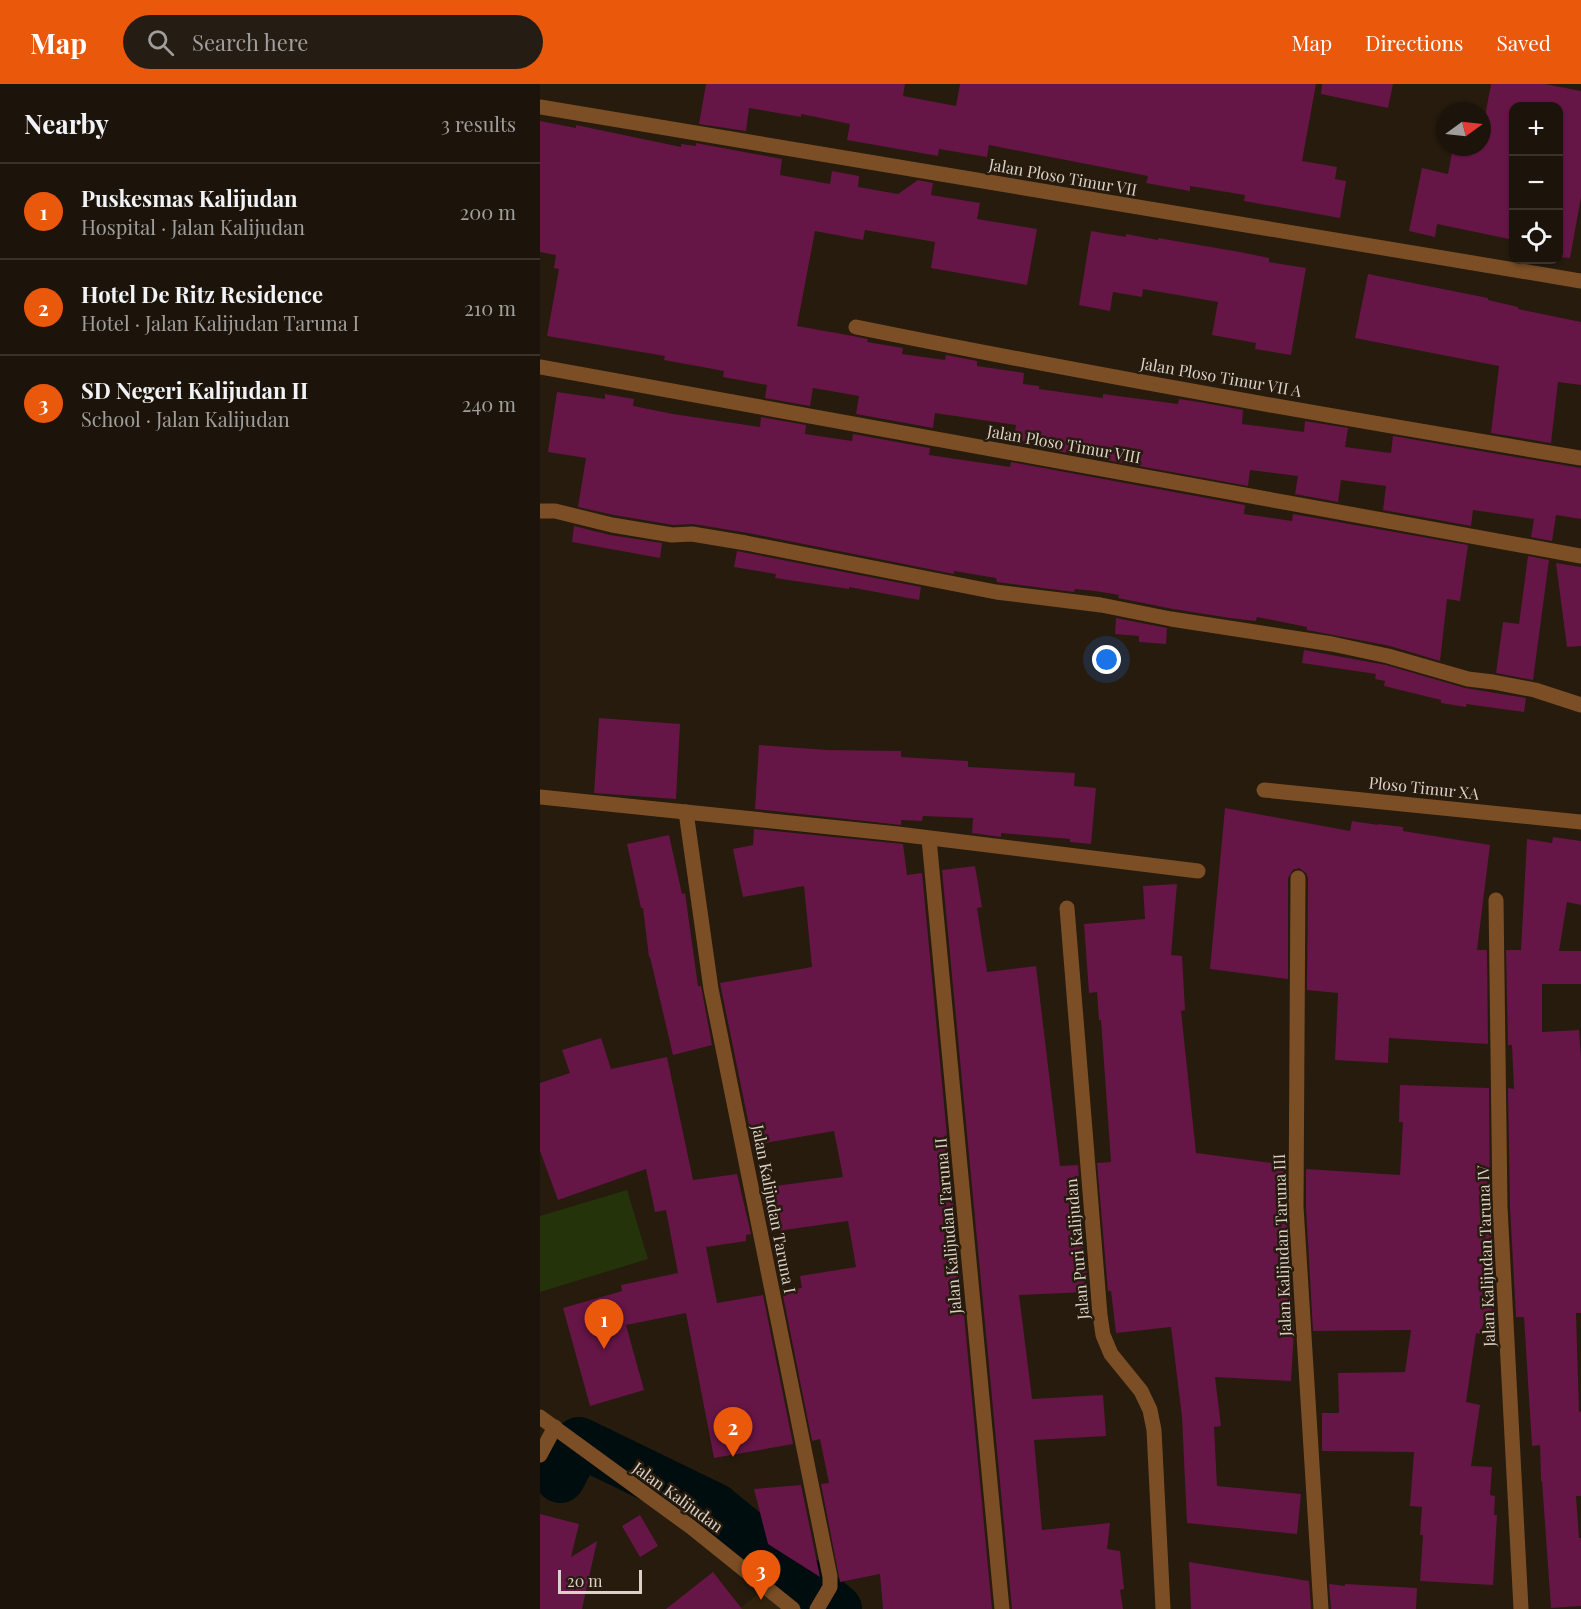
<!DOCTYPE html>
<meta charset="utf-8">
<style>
:root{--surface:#1c140a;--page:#251d13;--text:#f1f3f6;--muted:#a09e9c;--line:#3a332b;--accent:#ea580c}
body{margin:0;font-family:"Playfair Display",serif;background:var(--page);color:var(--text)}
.controls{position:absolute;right:18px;top:18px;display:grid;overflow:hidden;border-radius:12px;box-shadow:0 2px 4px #0004}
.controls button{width:54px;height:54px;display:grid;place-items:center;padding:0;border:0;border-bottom:2px solid var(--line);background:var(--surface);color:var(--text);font:30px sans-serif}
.compass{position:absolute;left:897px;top:18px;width:54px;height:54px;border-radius:50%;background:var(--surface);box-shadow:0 2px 4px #0004;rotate:75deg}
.scale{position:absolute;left:18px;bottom:15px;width:84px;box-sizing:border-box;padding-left:6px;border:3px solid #dad2c9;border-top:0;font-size:16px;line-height:21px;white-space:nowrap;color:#dad2c9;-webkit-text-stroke:4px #261b0d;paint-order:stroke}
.you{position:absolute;left:567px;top:576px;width:21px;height:21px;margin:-15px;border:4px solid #fff;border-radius:50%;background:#1a73e8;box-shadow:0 0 0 9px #1a73e833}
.badge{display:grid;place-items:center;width:39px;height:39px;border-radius:50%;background:var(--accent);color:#fff;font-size:20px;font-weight:700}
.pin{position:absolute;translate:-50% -50px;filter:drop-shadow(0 2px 3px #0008)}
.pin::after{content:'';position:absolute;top:32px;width:21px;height:18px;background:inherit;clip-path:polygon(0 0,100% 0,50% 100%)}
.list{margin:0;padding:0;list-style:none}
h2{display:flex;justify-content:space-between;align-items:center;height:78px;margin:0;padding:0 24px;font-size:26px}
h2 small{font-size:20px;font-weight:400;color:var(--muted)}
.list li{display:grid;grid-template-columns:39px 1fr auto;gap:18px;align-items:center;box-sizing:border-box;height:96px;padding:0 24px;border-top:2px solid var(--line)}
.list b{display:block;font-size:22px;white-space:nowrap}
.list p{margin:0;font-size:20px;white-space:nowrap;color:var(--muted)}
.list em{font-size:20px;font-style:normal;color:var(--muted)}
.icon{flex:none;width:33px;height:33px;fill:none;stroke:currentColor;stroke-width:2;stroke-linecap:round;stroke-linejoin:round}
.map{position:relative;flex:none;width:1041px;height:1525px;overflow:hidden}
header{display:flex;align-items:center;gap:36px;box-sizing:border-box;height:84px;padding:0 30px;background:var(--accent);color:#fff}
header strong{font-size:28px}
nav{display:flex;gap:33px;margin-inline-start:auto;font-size:21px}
.search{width:420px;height:54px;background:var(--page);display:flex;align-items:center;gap:15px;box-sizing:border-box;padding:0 21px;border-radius:33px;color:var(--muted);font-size:22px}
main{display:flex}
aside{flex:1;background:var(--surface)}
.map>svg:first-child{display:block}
.built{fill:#32230e}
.green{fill:#243309}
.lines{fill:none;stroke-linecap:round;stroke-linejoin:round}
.river{stroke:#000d0f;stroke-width:50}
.building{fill:#661547}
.minor{stroke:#7b4e25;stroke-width:15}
.labels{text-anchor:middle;stroke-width:5;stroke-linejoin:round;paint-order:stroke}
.street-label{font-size:16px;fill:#dad2c9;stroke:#261b0d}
</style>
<header>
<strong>Map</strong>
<div class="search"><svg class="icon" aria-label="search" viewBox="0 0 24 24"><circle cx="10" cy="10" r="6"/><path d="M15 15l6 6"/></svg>Search here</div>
<nav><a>Map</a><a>Directions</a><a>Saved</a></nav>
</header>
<main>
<aside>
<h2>Nearby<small>3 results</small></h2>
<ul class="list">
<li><span class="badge">1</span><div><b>Puskesmas Kalijudan</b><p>Hospital · Jalan Kalijudan</p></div><em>200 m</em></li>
<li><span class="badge">2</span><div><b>Hotel De Ritz Residence</b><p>Hotel · Jalan Kalijudan Taruna I</p></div><em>210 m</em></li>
<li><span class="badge">3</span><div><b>SD Negeri Kalijudan II</b><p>School · Jalan Kalijudan</p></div><em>240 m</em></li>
</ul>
</aside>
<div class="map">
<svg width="1041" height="1525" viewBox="0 0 1041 1525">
<rect width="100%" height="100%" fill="#261b0d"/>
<path class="built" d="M 222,1507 L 241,1525 L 199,1525 Z"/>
<path class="green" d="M 87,1106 L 108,1175 L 0,1208 L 0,1132 Z"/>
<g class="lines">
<path class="river" d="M 20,1394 L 39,1358 L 175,1424 L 297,1525"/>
</g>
<g class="building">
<path d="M 166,0 L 365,0 L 363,12 L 416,22 L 420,0 L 776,0 L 762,77 L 797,83 L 795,95 L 806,97 L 800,134 L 704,117 L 705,111 L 650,102 L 650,107 L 606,99 L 608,92 L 449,61 L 447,73 L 399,65 L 398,72 L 307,56 L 310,40 L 261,30 L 261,33 L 209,24 L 206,47 L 159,40 Z"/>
<path d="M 782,0 L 853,0 L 848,24 L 781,10 Z"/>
<path d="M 951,0 L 1005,0 L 1041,7 L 1041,113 L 1030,174 L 1018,173 L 1018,22 L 974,22 L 974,156 L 897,140 L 895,153 L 869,147 L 882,84 L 908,90 L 913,63 L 942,63 L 942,49 Z"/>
<path d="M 0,37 L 36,44 L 36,41 L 141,63 L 141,60 L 156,62 L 156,59 L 242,75 L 240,91 L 290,100 L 292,87 L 319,92 L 318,103 L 358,110 L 378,96 L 393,99 L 391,111 L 440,119 L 437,135 L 497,145 L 487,201 L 391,184 L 395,158 L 325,146 L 323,156 L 275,147 L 257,242 L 313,252 L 328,255 L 327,258 L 363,264 L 362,270 L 405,276 L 406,271 L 437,277 L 437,282 L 484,289 L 483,300 L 499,302 L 499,305 L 563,314 L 563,310 L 638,320 L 639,315 L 659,318 L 703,326 L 702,340 L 764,348 L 765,337 L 808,344 L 805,363 L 851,369 L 853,352 L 1041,384 L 1041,435 L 1016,431 L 1012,457 L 991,453 L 994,435 L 933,426 L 931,442 L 843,426 L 846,402 L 801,396 L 798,418 L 755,410 L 758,392 L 710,386 L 708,402 L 473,359 L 476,341 L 395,329 L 393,344 L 316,330 L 319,312 L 273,304 L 270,322 L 225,314 L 227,301 L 183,293 L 184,287 L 124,276 L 125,272 L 7,252 L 19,185 L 14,184 L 16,171 L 0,168 Z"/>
<path d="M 551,147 L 586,153 L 586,150 L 618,156 L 618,154 L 700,168 L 729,174 L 729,178 L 766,184 L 751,271 L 715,265 L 716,259 L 672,251 L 678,218 L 603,205 L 602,213 L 573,208 L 570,227 L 539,221 Z"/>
<path d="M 828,190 L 948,214 L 948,216 L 978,223 L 978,225 L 1041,238 L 1041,301 L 1018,298 L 1011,359 L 951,349 L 959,282 L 815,254 Z"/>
<path d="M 17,308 L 65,315 L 65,310 L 94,315 L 93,322 L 133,330 L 220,343 L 221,333 L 266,341 L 265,350 L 312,357 L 313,350 L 390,364 L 389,371 L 470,383 L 471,378 L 705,421 L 704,430 L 752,437 L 753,430 L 928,461 L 920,517 L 907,515 L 900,577 L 850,562 L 767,546 L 767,543 L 717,533 L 716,537 L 690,534 L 633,525 L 578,514 L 579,511 L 555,507 L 535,505 L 534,508 L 457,498 L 456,494 L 414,487 L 414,490 L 208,449 L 153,440 L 133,441 L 74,431 L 38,423 L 46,374 L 8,368 Z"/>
<path d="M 34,442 L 70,451 L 122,459 L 120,474 L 32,458 Z"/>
<path d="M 197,467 L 381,503 L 379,516 L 309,503 L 309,505 L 235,494 L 236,490 L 194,483 Z"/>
<path d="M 988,472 L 1009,476 L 993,596 L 956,589 L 963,538 L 979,540 Z"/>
<path d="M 1016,479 L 1041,483 L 1041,562 L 1027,563 Z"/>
<path d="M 576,534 L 627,544 L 626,560 L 599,558 L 599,552 L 575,550 Z"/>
<path d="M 764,566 L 846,581 L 925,604 L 986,614 L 984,628 L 926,620 L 926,623 L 901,619 L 901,616 L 844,602 L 845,597 L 835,595 L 836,590 L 762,579 Z"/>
<path d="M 59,634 L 140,640 L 136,715 L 54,709 Z"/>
<path d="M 219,661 L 288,666 L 361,667 L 361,673 L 428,677 L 428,683 L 535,689 L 534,702 L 556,704 L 551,760 L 530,758 L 530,755 L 461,749 L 461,753 L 432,749 L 433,734 L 383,732 L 382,737 L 361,736 L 361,741 L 215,725 Z"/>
<path d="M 685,724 L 810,747 L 812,737 L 838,741 L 838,740 L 863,743 L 863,747 L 950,761 L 937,866 L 947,866 L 948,960 L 849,954 L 848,979 L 795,976 L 798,909 L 767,906 L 768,794 L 766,789 L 759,784 L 753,786 L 748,794 L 748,895 L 670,885 Z"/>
<path d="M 214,745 L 363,760 L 367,791 L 382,789 L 452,1525 L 343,1525 L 340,1490 L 300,1498 L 281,1400 L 289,1399 L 280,1355 L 272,1357 L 242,1207 L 262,1204 L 260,1192 L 316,1183 L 308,1137 L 230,1148 L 221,1104 L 303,1093 L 294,1047 L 213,1061 L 180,899 L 272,883 L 264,802 L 203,813 L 193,765 L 213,761 Z"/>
<path d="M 129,751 L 142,810 L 145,809 L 158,902 L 161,902 L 172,961 L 133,971 L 110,873 L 109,873 L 103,824 L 101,824 L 87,760 Z"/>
<path d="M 1013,753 L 1041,757 L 1041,821 L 1027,818 L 1019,867 L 1041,867 L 1041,900 L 1002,900 L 1002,948 L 1039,946 L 1041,975 L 1041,1229 L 1036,1229 L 1039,1328 L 1041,1327 L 1041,1412 L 1036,1412 L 1039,1454 L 1041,1454 L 1041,1522 L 1011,1524 L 1002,1397 L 1001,1397 L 1000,1361 L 992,1362 L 984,1233 L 976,1233 L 970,1123 L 968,1004 L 974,1005 L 972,961 L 968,961 L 966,866 L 981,866 L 987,755 L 1012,759 Z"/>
<path d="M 435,782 L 442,823 L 437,824 L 447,888 L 496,882 L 520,1082 L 538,1081 L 548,1208 L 479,1211 L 492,1315 L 563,1311 L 566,1352 L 494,1356 L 502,1446 L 570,1439 L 567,1465 L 580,1467 L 584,1505 L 580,1506 L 583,1525 L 472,1525 L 402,786 Z"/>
<path d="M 637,800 L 631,871 L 642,872 L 645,926 L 641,927 L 656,1069 L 747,1081 L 746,1124 L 754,1247 L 751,1297 L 675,1293 L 681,1342 L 674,1343 L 677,1402 L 761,1410 L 757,1450 L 647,1439 L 642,1333 L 631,1243 L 576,1249 L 571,1207 L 568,1207 L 557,1079 L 571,1078 L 561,936 L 559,936 L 557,908 L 549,909 L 544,840 L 605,835 L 603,802 Z"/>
<path d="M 61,954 L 71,985 L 127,973 L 153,1096 L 197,1090 L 211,1150 L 206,1151 L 206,1157 L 166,1163 L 177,1219 L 223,1211 L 253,1360 L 174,1374 L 146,1229 L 86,1241 L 104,1306 L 50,1322 L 23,1224 L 82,1207 L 81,1201 L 138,1189 L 126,1126 L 115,1128 L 106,1085 L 18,1116 L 0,1067 L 0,999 L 30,989 L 22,966 Z"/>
<path d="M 860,1001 L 949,1004 L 950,1123 L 956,1234 L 945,1234 L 940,1250 L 936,1249 L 926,1318 L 940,1321 L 931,1382 L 952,1383 L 950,1411 L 955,1412 L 954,1431 L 957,1431 L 953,1501 L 880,1497 L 883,1451 L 880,1451 L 882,1423 L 870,1422 L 874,1368 L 782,1367 L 782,1329 L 799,1329 L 798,1289 L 865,1288 L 871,1246 L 773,1247 L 766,1123 L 766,1085 L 860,1091 L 863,1038 L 859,1038 Z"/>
<path d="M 261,1401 L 280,1493 L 228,1460 L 214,1405 Z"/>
<path d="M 0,1430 L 39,1440 L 31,1473 L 57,1457 L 42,1525 L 0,1525 Z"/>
<path d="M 100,1431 L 118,1462 L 100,1473 L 82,1442 Z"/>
<path d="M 649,1478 L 769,1497 L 771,1525 L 651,1525 Z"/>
<path d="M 173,1488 L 202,1525 L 126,1525 Z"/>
<path d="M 789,1500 L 805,1502 L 805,1500 L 877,1504 L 876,1525 L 791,1525 Z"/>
</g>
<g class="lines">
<g class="minor">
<path d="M 0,23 L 1041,197"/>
<path d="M 316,243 C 557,292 799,334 1041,374"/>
<path d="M 0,283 L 1041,472"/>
<path d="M 0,427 L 15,427 L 72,441 L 132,451 L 152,450 L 206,459 L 456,508 L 561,521 L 631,535 L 792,560 L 848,572 L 928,595 L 953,598 L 995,606 L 1041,621"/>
<path d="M 724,706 L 1041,738"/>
<path d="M 0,713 L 358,750 L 658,787"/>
<path d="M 146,728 L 171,905 L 290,1493 L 290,1503 L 277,1525"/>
<path d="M 389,755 L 462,1525"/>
<path d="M 758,794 L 756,1123 L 781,1525"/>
<path d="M 956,816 L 960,1123 L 981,1525"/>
<path d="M 527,824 L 560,1231 L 563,1251 L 571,1270 L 601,1307 L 610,1326 L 614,1346 L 623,1525"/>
<path d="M 0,1333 L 151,1443 L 253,1525"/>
<path d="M 0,1371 L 15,1343"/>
</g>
</g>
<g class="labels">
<g class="street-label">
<text transform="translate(523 93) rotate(10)" y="6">Jalan Ploso Timur VII</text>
<text transform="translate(681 293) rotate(10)" y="6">Jalan Ploso Timur VII A</text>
<text transform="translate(524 360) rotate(10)" y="6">Jalan Ploso Timur VIII</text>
<text transform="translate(884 704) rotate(6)" y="6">Ploso Timur XA</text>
<text transform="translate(234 1125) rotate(79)" y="6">Jalan Kalijudan Taruna I</text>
<text transform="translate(408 1142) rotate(-95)" y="6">Jalan Kalijudan Taruna II</text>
<text transform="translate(742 1161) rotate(-92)" y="6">Jalan Kalijudan Taruna III</text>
<text transform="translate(537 1165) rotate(-95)" y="6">Jalan Puri Kalijudan</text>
<text transform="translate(946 1172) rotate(-92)" y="6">Jalan Kalijudan Taruna IV</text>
<text transform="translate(138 1413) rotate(36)" y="6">Jalan Kalijudan</text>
</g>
</g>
</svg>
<div class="controls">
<button>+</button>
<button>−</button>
<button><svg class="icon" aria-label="locate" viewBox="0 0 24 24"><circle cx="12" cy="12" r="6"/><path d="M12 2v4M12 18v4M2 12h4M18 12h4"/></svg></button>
</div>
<svg class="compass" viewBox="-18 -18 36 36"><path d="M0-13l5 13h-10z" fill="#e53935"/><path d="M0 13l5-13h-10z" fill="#a09e9c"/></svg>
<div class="scale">20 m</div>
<div class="you"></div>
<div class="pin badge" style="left:64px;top:1265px">1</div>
<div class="pin badge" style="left:193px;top:1373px">2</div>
<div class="pin badge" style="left:221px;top:1516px">3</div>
</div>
</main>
